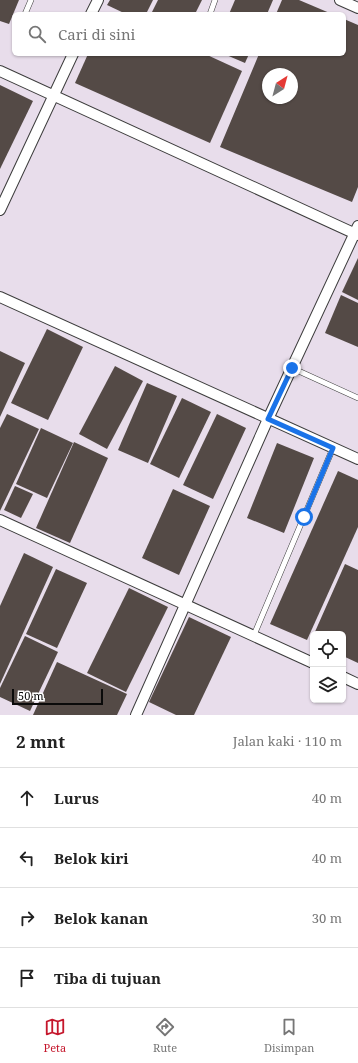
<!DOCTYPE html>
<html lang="id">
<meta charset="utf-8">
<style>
:root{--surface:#fff;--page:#f2f2f2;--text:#222;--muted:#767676;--line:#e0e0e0;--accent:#c5172c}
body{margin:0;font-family:"Noto Serif",serif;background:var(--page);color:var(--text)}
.controls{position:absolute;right:12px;bottom:12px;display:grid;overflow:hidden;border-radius:6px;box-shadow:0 1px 3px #0004}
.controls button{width:36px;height:36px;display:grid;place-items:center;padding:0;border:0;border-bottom:1px solid var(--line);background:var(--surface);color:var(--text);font:20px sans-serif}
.compass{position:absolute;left:262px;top:68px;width:36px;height:36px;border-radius:50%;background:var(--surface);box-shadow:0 1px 3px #0004;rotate:36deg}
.scale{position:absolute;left:12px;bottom:10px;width:91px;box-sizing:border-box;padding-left:4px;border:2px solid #0a0a0a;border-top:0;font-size:11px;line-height:14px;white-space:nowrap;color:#0a0a0a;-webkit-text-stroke:3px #fff;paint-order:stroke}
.stop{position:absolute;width:12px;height:12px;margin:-9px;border:3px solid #1a73e8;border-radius:50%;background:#fff}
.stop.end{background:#1a73e8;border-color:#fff;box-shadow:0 1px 4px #0008}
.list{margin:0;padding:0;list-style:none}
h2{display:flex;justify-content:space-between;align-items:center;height:52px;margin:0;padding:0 16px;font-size:17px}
h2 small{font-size:13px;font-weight:400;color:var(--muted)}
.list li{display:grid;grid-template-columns:26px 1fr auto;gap:12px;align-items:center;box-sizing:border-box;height:60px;padding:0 16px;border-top:1px solid var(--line)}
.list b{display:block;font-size:15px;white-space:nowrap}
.list em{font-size:13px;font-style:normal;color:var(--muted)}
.icon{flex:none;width:22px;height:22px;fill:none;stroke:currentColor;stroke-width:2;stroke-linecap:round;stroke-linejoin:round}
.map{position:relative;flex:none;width:358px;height:715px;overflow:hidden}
.search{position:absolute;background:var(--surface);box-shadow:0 1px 3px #0004;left:12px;right:12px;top:12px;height:44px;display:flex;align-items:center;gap:10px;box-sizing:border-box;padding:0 14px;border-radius:6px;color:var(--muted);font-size:15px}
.sheet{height:292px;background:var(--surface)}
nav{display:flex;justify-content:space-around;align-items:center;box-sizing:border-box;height:56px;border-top:1px solid var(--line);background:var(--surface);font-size:11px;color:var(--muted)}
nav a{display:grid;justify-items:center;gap:2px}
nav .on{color:var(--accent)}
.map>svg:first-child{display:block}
.industrial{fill:#e8ddeb;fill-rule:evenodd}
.building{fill:#544a46;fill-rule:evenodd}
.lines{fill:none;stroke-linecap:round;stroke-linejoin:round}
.lane-casing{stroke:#3d3d3d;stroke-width:6}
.street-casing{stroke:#3d3d3d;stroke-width:12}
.lane{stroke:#fff;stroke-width:5}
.street{stroke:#fff;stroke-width:10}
.route{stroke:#1a73e8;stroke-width:5}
</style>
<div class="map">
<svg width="358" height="715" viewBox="0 0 358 715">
<rect width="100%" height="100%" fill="#fff9e7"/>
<path class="industrial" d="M 0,0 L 358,0 L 358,715 L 0,715 ZM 14,14 L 344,14 L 344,54 L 14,54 ZM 268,74 L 292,74 L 292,98 L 268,98 ZM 313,634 L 343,634 L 343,700 L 313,700 Z"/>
<g class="building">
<path d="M 0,0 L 19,0 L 9,24 L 0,21 Z"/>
<path d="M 110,0 L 153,0 L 146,14 L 126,14 L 107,5 Z"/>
<path d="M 158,0 L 202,0 L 195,14 L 151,14 Z"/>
<path d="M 235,0 L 273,0 L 267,14 L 229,14 Z"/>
<path d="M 282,0 L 299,0 L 332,14 L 276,14 Z"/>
<path d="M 344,19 L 358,25 L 358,187 L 352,202 L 220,147 L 259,54 L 344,54 ZM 268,74 L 292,74 L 292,98 L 268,98 Z"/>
<path d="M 88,54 L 205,54 L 242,71 L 210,143 L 75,83 Z"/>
<path d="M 224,54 L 249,54 L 245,63 Z"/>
<path d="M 0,85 L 33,101 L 0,169 Z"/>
<path d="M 358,258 L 358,300 L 342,292 Z"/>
<path d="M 341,295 L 358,303 L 358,347 L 325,333 Z"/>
<path d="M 47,329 L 83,347 L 48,420 L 11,403 Z"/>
<path d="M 0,351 L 25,363 L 0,417 Z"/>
<path d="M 115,366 L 143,381 L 107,449 L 79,434 Z"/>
<path d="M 147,383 L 177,396 L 148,463 L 118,450 Z"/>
<path d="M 182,398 L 211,412 L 179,478 L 150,464 Z"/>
<path d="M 7,414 L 39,429 L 0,511 L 0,428 Z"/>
<path d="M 217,414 L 246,428 L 213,499 L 183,485 Z"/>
<path d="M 41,428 L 73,443 L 47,498 L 16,484 Z"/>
<path d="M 74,442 L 108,458 L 70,543 L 36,528 Z"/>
<path d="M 277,443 L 314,458 L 284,533 L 247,518 Z"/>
<path d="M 338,471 L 358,480 L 358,527 L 307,640 L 270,624 Z"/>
<path d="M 15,486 L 33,494 L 21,518 L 4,510 Z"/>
<path d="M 173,489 L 210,506 L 179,575 L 142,558 Z"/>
<path d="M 24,553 L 53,567 L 0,684 L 0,606 Z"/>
<path d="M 345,564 L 358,570 L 358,663 L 343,656 L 343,634 L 314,634 Z"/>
<path d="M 56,569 L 87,583 L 57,648 L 26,634 Z"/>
<path d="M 129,588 L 168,607 L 126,692 L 87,673 Z"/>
<path d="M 189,617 L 231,637 L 194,715 L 176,715 L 149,702 Z"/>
<path d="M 25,636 L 58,652 L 30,711 L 0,697 L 0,688 Z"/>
<path d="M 57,662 L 127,694 L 117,715 L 33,715 Z"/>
</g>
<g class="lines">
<g class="lane-casing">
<g id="lane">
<path d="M 25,14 L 31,0"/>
<path d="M 210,14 L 215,0"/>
<path d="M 292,368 L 358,398"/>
<path d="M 254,635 L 333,448"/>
</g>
</g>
<g class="street-casing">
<g id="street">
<path d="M 340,0 L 358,8"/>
<path d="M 91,14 L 98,0"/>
<path d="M 0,71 L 358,235"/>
<path d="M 0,210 L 73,54"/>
<path d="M 0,297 L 358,459"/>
<path d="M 0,520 L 313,663"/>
<path d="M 343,677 L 358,684"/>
<path d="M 136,715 L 268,419 L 358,226"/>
</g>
</g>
<use href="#lane" class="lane"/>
<use href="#street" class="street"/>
</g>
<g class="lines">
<path class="route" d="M 292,368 L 268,419 L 333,448 L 304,517"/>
</g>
</svg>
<div class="controls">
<button><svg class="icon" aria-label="locate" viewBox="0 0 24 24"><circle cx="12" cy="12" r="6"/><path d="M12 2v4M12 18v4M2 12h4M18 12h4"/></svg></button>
<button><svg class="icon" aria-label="layers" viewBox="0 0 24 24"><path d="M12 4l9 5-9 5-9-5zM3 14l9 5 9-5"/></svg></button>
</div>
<svg class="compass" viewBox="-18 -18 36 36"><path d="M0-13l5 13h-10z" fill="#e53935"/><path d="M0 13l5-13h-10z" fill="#767676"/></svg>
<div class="scale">50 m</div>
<div class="stop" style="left:304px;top:517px"></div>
<div class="stop end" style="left:292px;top:368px"></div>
<div class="search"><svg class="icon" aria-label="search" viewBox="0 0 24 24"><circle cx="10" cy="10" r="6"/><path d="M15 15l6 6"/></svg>Cari di sini</div>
</div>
<section class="sheet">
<h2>2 mnt<small>Jalan kaki · 110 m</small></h2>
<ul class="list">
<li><svg class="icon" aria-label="ahead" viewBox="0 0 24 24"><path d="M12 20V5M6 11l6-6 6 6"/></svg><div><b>Lurus</b></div><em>40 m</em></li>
<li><svg class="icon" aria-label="left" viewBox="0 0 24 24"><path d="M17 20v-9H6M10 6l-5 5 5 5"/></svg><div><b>Belok kiri</b></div><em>40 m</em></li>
<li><svg class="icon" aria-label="right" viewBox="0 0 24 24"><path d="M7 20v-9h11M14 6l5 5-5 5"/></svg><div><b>Belok kanan</b></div><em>30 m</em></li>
<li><svg class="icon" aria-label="arrive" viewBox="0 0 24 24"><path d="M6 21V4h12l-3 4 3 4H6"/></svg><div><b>Tiba di tujuan</b></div></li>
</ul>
</section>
<nav>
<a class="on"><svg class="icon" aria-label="map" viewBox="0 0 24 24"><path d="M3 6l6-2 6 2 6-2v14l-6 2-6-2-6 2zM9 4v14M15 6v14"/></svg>Peta</a>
<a><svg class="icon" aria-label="directions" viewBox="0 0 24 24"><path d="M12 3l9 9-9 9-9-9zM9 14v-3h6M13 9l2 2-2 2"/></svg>Rute</a>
<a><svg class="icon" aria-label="saved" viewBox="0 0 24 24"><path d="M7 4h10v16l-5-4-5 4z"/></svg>Disimpan</a>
</nav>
